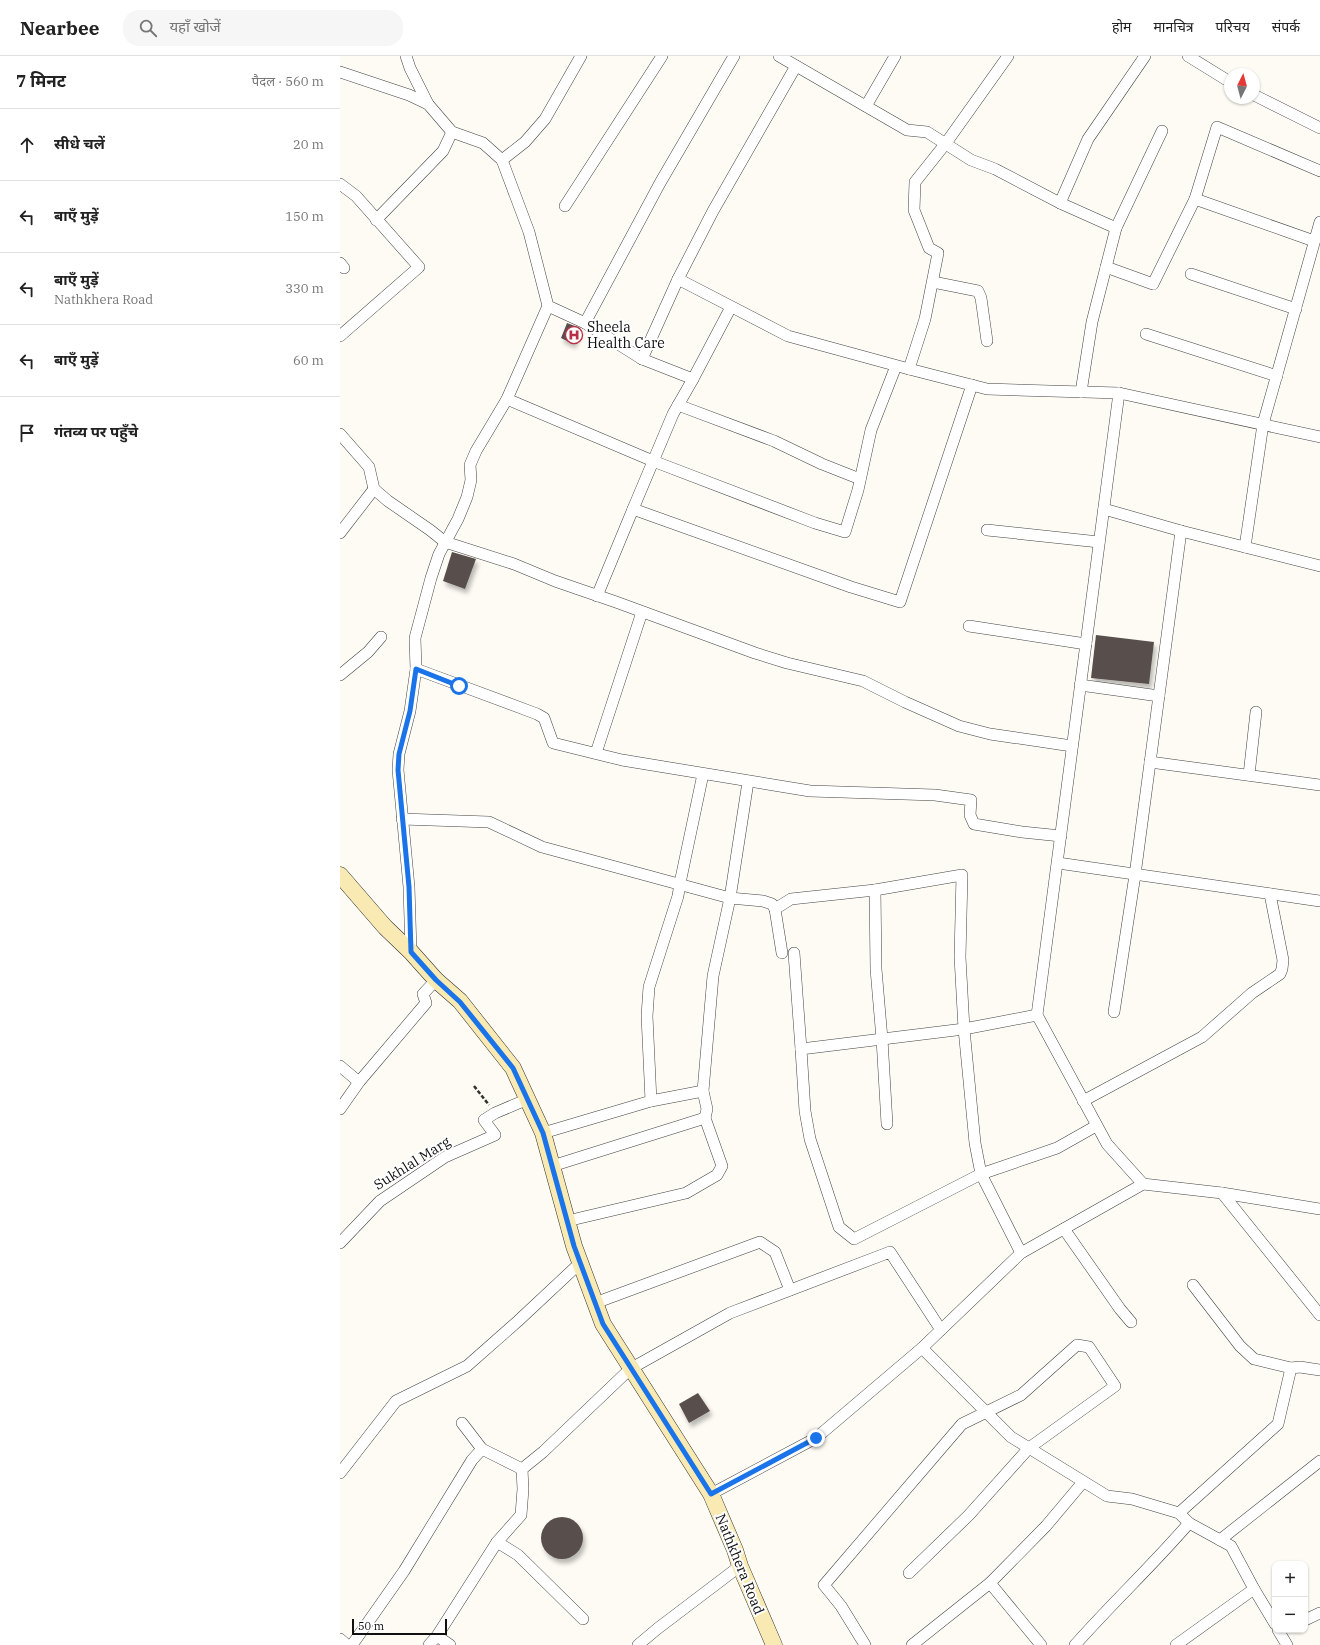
<!DOCTYPE html>
<html lang="hi">
<meta charset="utf-8">
<style>
:root{--surface:#fff;--page:#f6f6f6;--text:#222;--muted:#767676;--line:#e0e0e0}
body{margin:0;font-family:"IBM Plex Serif","Noto Sans Devanagari",serif;background:var(--page);color:var(--text)}
.controls{position:absolute;right:12px;bottom:12px;display:grid;overflow:hidden;border-radius:8px;box-shadow:0 1px 3px #0004}
.controls button{width:36px;height:36px;display:grid;place-items:center;padding:0;border:0;border-bottom:1px solid var(--line);background:var(--surface);color:var(--text);font:20px sans-serif}
.compass{position:absolute;left:884px;top:12px;width:36px;height:36px;border-radius:50%;background:var(--surface);box-shadow:0 1px 3px #0004;rotate:6deg}
.scale{position:absolute;left:12px;bottom:10px;width:95px;box-sizing:border-box;padding-left:4px;border:2px solid #101010;border-top:0;font-size:11px;line-height:14px;white-space:nowrap;color:#101010;-webkit-text-stroke:3px #fff;paint-order:stroke}
.stop{position:absolute;width:12px;height:12px;margin:-9px;border:3px solid #1a73e8;border-radius:50%;background:#fff}
.stop.end{background:#1a73e8;border-color:#fff;box-shadow:0 1px 4px #0008}
.list{margin:0;padding:0;list-style:none}
h2{display:flex;justify-content:space-between;align-items:center;height:52px;margin:0;padding:0 16px;font-size:17px}
h2 small{font-size:13px;font-weight:400;color:var(--muted)}
.list li{display:grid;grid-template-columns:26px 1fr auto;gap:12px;align-items:center;box-sizing:border-box;height:72px;padding:0 16px;border-top:1px solid var(--line)}
.list b{display:block;font-size:15px;white-space:nowrap}
.list p{margin:0;font-size:13px;white-space:nowrap;color:var(--muted)}
.list em{font-size:13px;font-style:normal;color:var(--muted)}
.icon{flex:none;width:22px;height:22px;fill:none;stroke:currentColor;stroke-width:2;stroke-linecap:round;stroke-linejoin:round}
.map{position:relative;flex:none;width:980px;height:1589px;overflow:hidden}
header{display:flex;align-items:center;gap:24px;box-sizing:border-box;height:56px;padding:0 20px;background:var(--surface);border-bottom:1px solid var(--line)}
header strong{font-size:19px}
nav{display:flex;gap:22px;margin-inline-start:auto;font-size:14px}
.search{width:280px;height:36px;background:var(--page);display:flex;align-items:center;gap:10px;box-sizing:border-box;padding:0 14px;border-radius:16px;color:var(--muted);font-size:15px}
main{display:flex}
aside{flex:1;background:var(--surface)}
.map>svg:first-child{display:block}
.building{fill:#58504d;filter:url(#shadow)}
.lines{fill:none;stroke-linecap:round;stroke-linejoin:round}
.street-casing{stroke:#434343;stroke-width:12}
.secondary-casing{stroke:#323232;stroke-width:17}
.path{stroke:#323232;stroke-width:2.5;stroke-dasharray:4 2;stroke-linecap:butt}
.street{stroke:#fff;stroke-width:11}
.secondary{stroke:#f9eab4;stroke-width:16}
.route{stroke:#1a73e8;stroke-width:5}
.labels{text-anchor:middle;stroke-width:4;stroke-linejoin:round;paint-order:stroke}
.poi-label{font-size:14px;fill:#101010;stroke:#fff;text-anchor:start}
.street-label{font-size:14px;fill:#101010;stroke:#fff}
</style>
<header>
<strong>Nearbee</strong>
<div class="search"><svg class="icon" aria-label="search" viewBox="0 0 24 24"><circle cx="10" cy="10" r="6"/><path d="M15 15l6 6"/></svg>यहाँ खोजें</div>
<nav><a>होम</a><a>मानचित्र</a><a>परिचय</a><a>संपर्क</a></nav>
</header>
<main>
<aside>
<h2>7 मिनट<small>पैदल · 560 m</small></h2>
<ul class="list">
<li><svg class="icon" aria-label="ahead" viewBox="0 0 24 24"><path d="M12 20V5M6 11l6-6 6 6"/></svg><div><b>सीधे चलें</b></div><em>20 m</em></li>
<li><svg class="icon" aria-label="left" viewBox="0 0 24 24"><path d="M17 20v-9H6M10 6l-5 5 5 5"/></svg><div><b>बाएँ मुड़ें</b></div><em>150 m</em></li>
<li><svg class="icon" aria-label="left" viewBox="0 0 24 24"><path d="M17 20v-9H6M10 6l-5 5 5 5"/></svg><div><b>बाएँ मुड़ें</b><p>Nathkhera Road</p></div><em>330 m</em></li>
<li><svg class="icon" aria-label="left" viewBox="0 0 24 24"><path d="M17 20v-9H6M10 6l-5 5 5 5"/></svg><div><b>बाएँ मुड़ें</b></div><em>60 m</em></li>
<li><svg class="icon" aria-label="arrive" viewBox="0 0 24 24"><path d="M6 21V4h12l-3 4 3 4H6"/></svg><div><b>गंतव्य पर पहुँचे</b></div></li>
</ul>
</aside>
<div class="map">
<svg width="980" height="1589" viewBox="0 0 980 1589">
<defs>
<filter id="shadow"><feDropShadow dx="2.5" dy="4.5" stdDeviation="2" flood-color="#0004"/></filter>
</defs>
<rect width="100%" height="100%" fill="#fefbf4"/>
<g class="building">
<path d="M 227,267 L 240,272 L 233,288 L 221,282 Z"/>
<path d="M 112,496 L 136,503 L 125,533 L 103,525 Z"/>
<path d="M 756,579 L 814,586 L 809,628 L 751,622 Z"/>
<path d="M 358,1337 L 370,1355 L 349,1367 L 339,1348 Z"/>
<circle cx="222" cy="1482" r="21"/>
</g>
<g class="lines">
<g class="street-casing">
<g id="street">
<path d="M 66,0 L 70,12 L 88,48"/>
<path d="M 439,0 L 567,74 L 587,76 L 631,104 L 655,113 L 720,147 L 776,172"/>
<path d="M 848,0 L 890,26"/>
<path d="M 0,16 L 69,39 L 88,48 L 112,76 L 143,87 L 162,104 L 189,176 L 208,250 L 245,267 L 302,303 L 353,323 L 391,251"/>
<path d="M 914,39 L 980,72"/>
<path d="M 526,50 L 555,0"/>
<path d="M 162,104 L 185,86 L 205,63 L 241,0"/>
<path d="M 0,128 L 16,140 L 79,211 L 0,280"/>
<path d="M 855,143 L 974,185"/>
<path d="M 720,147 L 748,83 L 805,0"/>
<path d="M 225,150 L 322,0"/>
<path d="M 36,164 L 103,95 L 112,76"/>
<path d="M 0,207 L 4,212"/>
<path d="M 766,211 L 813,228 L 855,143 L 877,71 L 980,115"/>
<path d="M 851,218 L 956,253"/>
<path d="M 338,223 L 448,280 L 569,313 L 647,333 L 779,337 L 980,381"/>
<path d="M 593,226 L 638,235 L 641,242 L 647,285"/>
<path d="M 245,267 L 320,127 L 394,0"/>
<path d="M 806,278 L 937,320"/>
<path d="M 302,303 L 338,223 L 373,155 L 456,10"/>
<path d="M 569,313 L 585,263 L 598,197 L 589,192 L 574,154 L 575,126 L 606,87 L 668,0"/>
<path d="M 353,323 L 333,358 L 293,453 L 511,531 L 560,546 L 632,329"/>
<path d="M 741,336 L 752,266 L 776,172 L 822,75"/>
<path d="M 779,337 L 697,959 L 767,1088 L 803,1128"/>
<path d="M 167,343 L 313,405 L 475,467 L 505,476 L 518,434 L 531,374 L 556,310"/>
<path d="M 338,349 L 434,385 L 482,408 L 520,423"/>
<path d="M 0,378 L 29,411 L 34,433 L 48,445 L 90,474 L 105,486 L 174,508 L 215,525 L 276,546 L 415,597 L 447,607 L 523,625 L 565,646 L 619,670 L 650,678 L 732,690"/>
<path d="M 764,453 L 841,475 L 980,510"/>
<path d="M 647,474 L 759,486"/>
<path d="M 0,477 L 34,433"/>
<path d="M 905,491 L 923,368 L 980,166"/>
<path d="M 257,540 L 293,453"/>
<path d="M 629,570 L 746,588"/>
<path d="M 76,613 L 197,658 L 204,662 L 213,687 L 282,704 L 470,735 L 595,739 L 631,744 L 630,759 L 634,768 L 682,776 L 721,780"/>
<path d="M 0,619 L 28,596 L 41,581"/>
<path d="M 740,629 L 819,640"/>
<path d="M 256,697 L 302,556"/>
<path d="M 810,706 L 980,729"/>
<path d="M 909,719 L 916,656"/>
<path d="M 62,763 L 149,766 L 202,791 L 390,842 L 423,845 L 432,848 L 435,853 L 442,897"/>
<path d="M 718,807 L 980,845"/>
<path d="M 435,853 L 451,843 L 535,834"/>
<path d="M 71,896 L 69,831 L 58,714 L 59,698 L 70,655 L 76,613 L 75,582 L 91,522 L 99,498 L 118,463 L 127,441 L 131,424 L 130,409 L 136,395 L 167,343 L 208,250"/>
<path d="M 454,897 L 461,993"/>
<path d="M 774,956 L 795,819 L 841,475"/>
<path d="M 697,959 L 624,973 L 461,993 L 465,1055 L 470,1083 L 499,1171 L 514,1183 L 641,1118 L 717,1092 L 756,1070"/>
<path d="M 0,1010 L 19,1026"/>
<path d="M 311,1045 L 307,960 L 309,931 L 338,840 L 340,827 L 363,718"/>
<path d="M 743,1045 L 862,981 L 912,937 L 940,918 L 942,913 L 943,904 L 930,838"/>
<path d="M 0,1053 L 19,1026 L 86,947 L 83,938 L 96,924"/>
<path d="M 547,1068 L 542,983 L 536,913 L 535,834 L 622,819 L 620,901 L 624,973 L 635,1087 L 641,1118 L 681,1197"/>
<path d="M 203,1077 L 311,1045 L 363,1035"/>
<path d="M 212,1110 L 365,1062"/>
<path d="M 882,1137 L 980,1259"/>
<path d="M 227,1165 L 346,1137 L 377,1119 L 382,1110 L 365,1062 L 367,1053 L 363,1035 L 373,920 L 390,842 L 408,726"/>
<path d="M 724,1173 L 780,1253 L 791,1266"/>
<path d="M 0,1187 L 40,1145 L 105,1101 L 155,1079 L 144,1064 L 155,1057 L 188,1043"/>
<path d="M 853,1229 L 900,1290 L 914,1303 L 951,1312 L 960,1311 L 980,1314"/>
<path d="M 255,1247 L 420,1186 L 435,1196 L 450,1234"/>
<path d="M 582,1292 L 671,1381 L 767,1440 L 792,1443 L 839,1457 L 849,1467 L 891,1490 L 914,1533 L 935,1568"/>
<path d="M 122,1367 L 142,1393 L 182,1413"/>
<path d="M 0,1417 L 56,1345 L 127,1310 L 178,1265 L 240,1207"/>
<path d="M 371,1438 L 476,1382 L 582,1292 L 681,1197 L 803,1128 L 882,1137 L 980,1153"/>
<path d="M 839,1457 L 938,1368 L 951,1312"/>
<path d="M 880,1484 L 980,1405"/>
<path d="M 157,1486 L 178,1499 L 243,1563"/>
<path d="M 650,1527 L 701,1589"/>
<path d="M 965,1564 L 980,1557"/>
<path d="M 938,1574 L 947,1589"/>
<path d="M 97,1580 L 110,1589"/>
<path d="M 0,1583 L 7,1589"/>
<path d="M 12,1589 L 64,1515 L 132,1404 L 142,1393"/>
<path d="M 89,1589 L 97,1580 L 157,1486 L 181,1459 L 183,1433 L 182,1413 L 203,1396 L 290,1313 L 390,1257 L 550,1196 L 601,1274"/>
<path d="M 298,1589 L 317,1573 L 400,1510"/>
<path d="M 525,1589 L 501,1550 L 484,1529 L 622,1368 L 681,1339 L 737,1289 L 749,1291 L 775,1330 L 689,1392 L 629,1459 L 569,1517"/>
<path d="M 572,1589 L 650,1527 L 706,1470 L 743,1426"/>
<path d="M 735,1589 C 772,1547 813,1509 849,1467"/>
<path d="M 836,1589 L 914,1533"/>
</g>
</g>
<g class="secondary-casing">
<path id="secondary" d="M 0,819 L 45,871 L 71,896 L 96,924 L 120,945 L 173,1012 L 203,1077 L 234,1190 L 263,1268 L 371,1438 L 395,1494 L 400,1510 L 434,1589"/>
</g>
<path class="path" d="M 134,1030 L 149,1049"/>
<use href="#street" class="street"/>
<use href="#secondary" class="secondary"/>
</g>
<g class="lines">
<path class="route" d="M 119,630 L 76,613 L 70,655 L 59,698 L 58,714 L 69,831 L 71,896 L 96,924 L 120,946 L 173,1012 L 203,1077 L 234,1190 L 263,1268 L 371,1438 L 476,1382"/>
</g>
<defs>
<g id="hospital-ring" transform="scale(0.9)"><circle r="9.5" fill="#fff" stroke="#b83146" stroke-width="1.5"/><path d="M-5-5h3v3.5h4V-5h3V5h-3V1.5h-4V5h-3Z" fill="#b83146"/></g>
</defs>
<g fill-rule="evenodd">
<use href="#hospital-ring" x="234" y="279"/>
</g>
<g class="labels">
<g class="poi-label">
<text x="247" y="276">Sheela<tspan x="247" dy="16">Health Care</tspan></text>
</g>
<g class="street-label">
<text transform="translate(72 1107) rotate(-32)" y="5">Sukhlal Marg</text>
<text transform="translate(400 1508) rotate(68)" y="5">Nathkhera Road</text>
</g>
</g>
</svg>
<div class="controls">
<button>+</button>
<button>−</button>
</div>
<svg class="compass" viewBox="-18 -18 36 36"><path d="M0-13l5 13h-10z" fill="#e53935"/><path d="M0 13l5-13h-10z" fill="#767676"/></svg>
<div class="scale">50 m</div>
<div class="stop" style="left:119px;top:630px"></div>
<div class="stop end" style="left:476px;top:1382px"></div>
</div>
</main>
